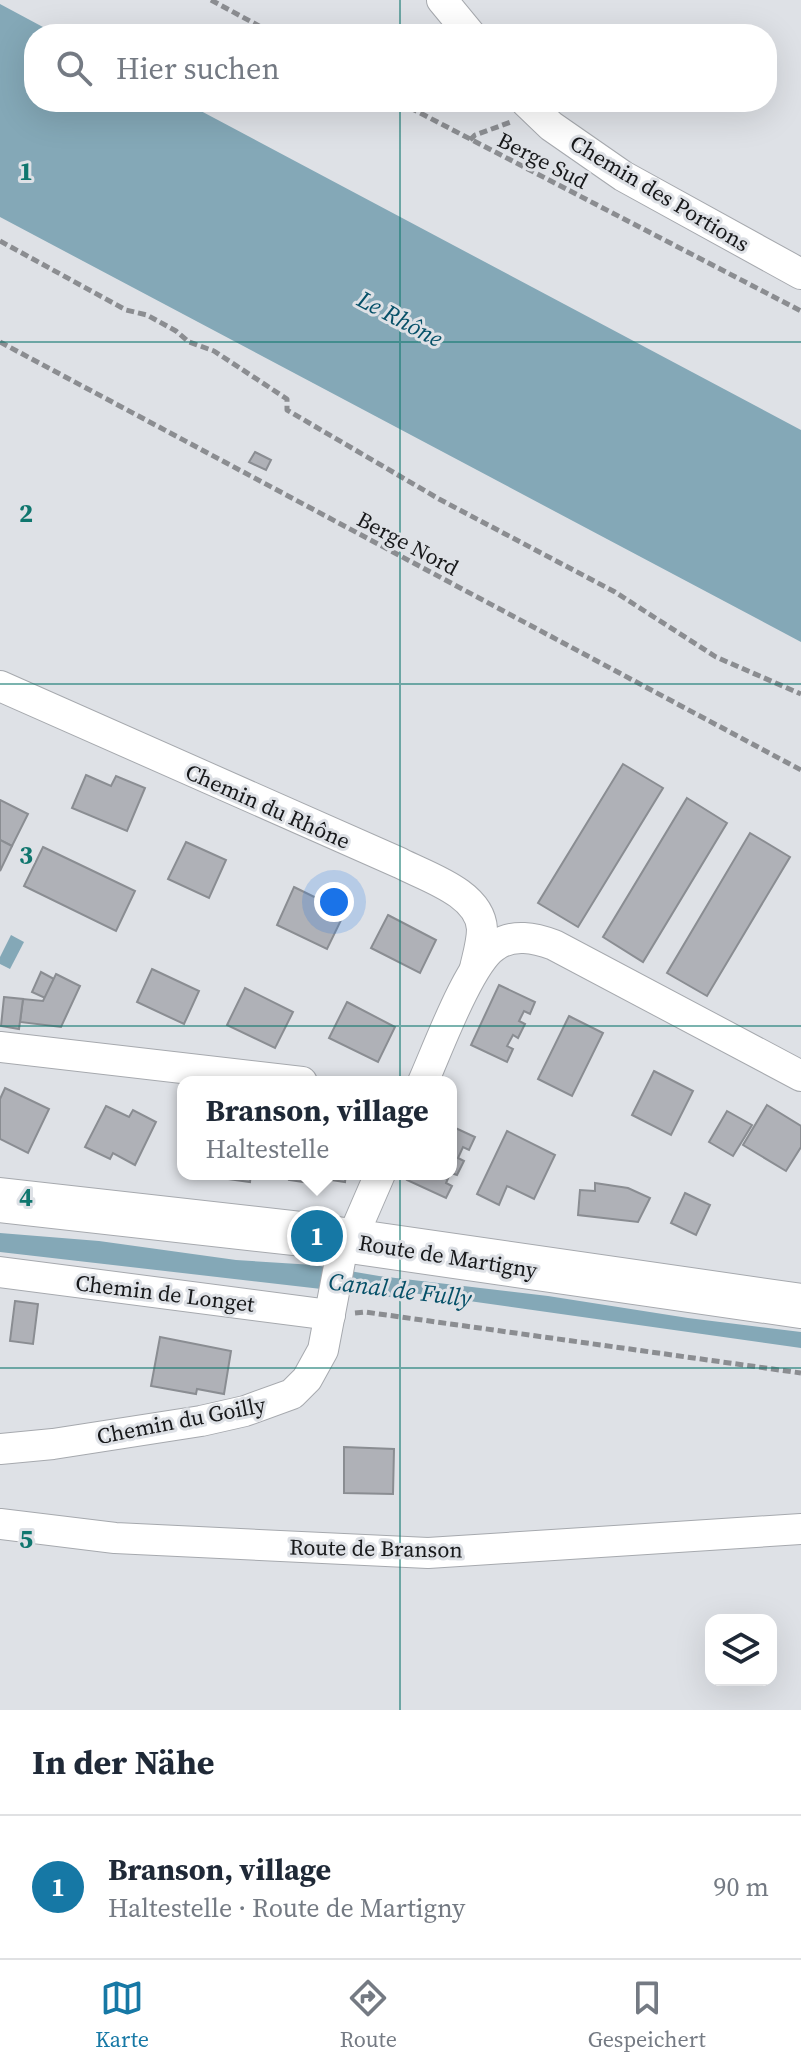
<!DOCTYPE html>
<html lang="de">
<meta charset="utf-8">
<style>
:root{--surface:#fff;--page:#f6f6f7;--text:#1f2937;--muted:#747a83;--line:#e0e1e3;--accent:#1678a5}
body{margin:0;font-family:"Source Serif 4",serif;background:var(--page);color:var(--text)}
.controls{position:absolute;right:24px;bottom:24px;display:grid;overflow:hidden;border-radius:16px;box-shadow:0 8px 32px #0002}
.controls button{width:72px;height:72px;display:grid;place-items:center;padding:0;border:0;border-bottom:2px solid var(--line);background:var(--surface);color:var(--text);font:40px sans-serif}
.you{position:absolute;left:334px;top:902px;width:28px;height:28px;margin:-20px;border:6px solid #fff;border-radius:50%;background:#1a73e8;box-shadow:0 0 0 12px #1a73e833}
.badge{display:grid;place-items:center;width:52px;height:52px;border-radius:50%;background:var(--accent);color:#fff;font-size:26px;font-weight:700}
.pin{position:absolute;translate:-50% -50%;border:4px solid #fff;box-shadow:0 2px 8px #0006}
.popup{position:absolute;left:177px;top:1076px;width:280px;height:104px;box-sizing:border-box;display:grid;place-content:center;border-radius:16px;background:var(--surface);filter:drop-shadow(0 2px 6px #0005);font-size:26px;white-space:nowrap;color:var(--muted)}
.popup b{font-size:30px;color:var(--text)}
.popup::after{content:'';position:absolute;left:50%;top:100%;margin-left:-16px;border:16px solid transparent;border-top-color:var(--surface)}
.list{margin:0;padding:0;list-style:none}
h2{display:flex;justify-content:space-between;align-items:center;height:104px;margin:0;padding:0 32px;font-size:34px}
h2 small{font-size:26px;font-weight:400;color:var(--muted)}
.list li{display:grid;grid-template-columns:52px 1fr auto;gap:24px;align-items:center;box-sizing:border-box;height:144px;padding:0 32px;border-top:2px solid var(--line)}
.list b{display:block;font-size:30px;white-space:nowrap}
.list p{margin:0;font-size:26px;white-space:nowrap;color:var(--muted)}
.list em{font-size:26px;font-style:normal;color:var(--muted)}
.icon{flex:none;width:44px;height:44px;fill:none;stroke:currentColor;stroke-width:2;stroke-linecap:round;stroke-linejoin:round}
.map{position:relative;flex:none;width:801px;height:1710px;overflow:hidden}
.search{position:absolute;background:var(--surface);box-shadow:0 8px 32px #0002;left:24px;right:24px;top:24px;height:88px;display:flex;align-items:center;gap:20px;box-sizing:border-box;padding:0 28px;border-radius:32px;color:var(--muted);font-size:30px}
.sheet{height:248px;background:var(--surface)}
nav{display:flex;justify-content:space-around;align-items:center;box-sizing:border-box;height:112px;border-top:2px solid var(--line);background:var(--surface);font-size:22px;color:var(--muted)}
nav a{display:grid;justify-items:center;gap:4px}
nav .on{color:var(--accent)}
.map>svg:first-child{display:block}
.water{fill:#84a8b7}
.building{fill:#afb1b7;stroke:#8a8d92;stroke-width:2}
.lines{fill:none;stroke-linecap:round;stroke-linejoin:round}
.street-casing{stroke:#a6a9ae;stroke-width:32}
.secondary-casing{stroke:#a6a9ae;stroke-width:46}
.path{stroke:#8b8d91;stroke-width:5;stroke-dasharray:8 4;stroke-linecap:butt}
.street{stroke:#fff;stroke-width:30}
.secondary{stroke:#fff;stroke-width:44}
.grid{fill:none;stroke:#0f766e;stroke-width:2;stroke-opacity:0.55}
.labels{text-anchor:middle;stroke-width:6;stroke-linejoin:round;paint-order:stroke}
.street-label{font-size:22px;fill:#17181a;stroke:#dee1e6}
.water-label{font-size:24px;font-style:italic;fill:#065068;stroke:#dee1e6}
.grid-label{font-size:26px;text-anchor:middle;font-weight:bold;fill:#0f766e;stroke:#dee1e6;stroke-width:6;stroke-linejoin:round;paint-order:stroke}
</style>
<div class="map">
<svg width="801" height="1710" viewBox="0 0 801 1710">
<rect width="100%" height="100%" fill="#dee1e6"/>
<g class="water">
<path d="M 0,4 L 56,34 L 34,34 L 34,102 L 184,102 L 801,430 L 801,642 L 0,217 Z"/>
<path d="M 11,935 L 24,942 L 10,969 L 0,964 L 0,957 Z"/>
<path d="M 0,1233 L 99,1241 L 236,1260 L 314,1265 L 379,1276 L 548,1296 L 688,1318 L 801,1332 L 801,1348 L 412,1293 L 391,1297 L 0,1252 Z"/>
</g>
<g class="building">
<path d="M 255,452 L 271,460 L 266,470 L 249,462 Z"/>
<path d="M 623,764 L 663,788 L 578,927 L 538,903 Z"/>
<path d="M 86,775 L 111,786 L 116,776 L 145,788 L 127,831 L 72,808 Z"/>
<path d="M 687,798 L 727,823 L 643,962 L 603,937 Z"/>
<path d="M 0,800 L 28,814 L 12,846 L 0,840 Z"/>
<path d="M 750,833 L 790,857 L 707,996 L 667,973 Z"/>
<path d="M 0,840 L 12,846 L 0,871 Z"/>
<path d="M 186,842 L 226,860 L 209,898 L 168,879 Z"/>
<path d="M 43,847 L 135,891 L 116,931 L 24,886 Z"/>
<path d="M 294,887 L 345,912 L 327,949 L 277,925 Z"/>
<path d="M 388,915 L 436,940 L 420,973 L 371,948 Z"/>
<path d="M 152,969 L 199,991 L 184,1024 L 137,1002 Z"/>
<path d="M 41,972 L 54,979 L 45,998 L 32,992 Z"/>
<path d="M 56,974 L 80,986 L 61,1027 L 20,1022 L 23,999 L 43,1001 Z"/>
<path d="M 499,985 L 535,1002 L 530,1014 L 524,1011 L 519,1021 L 525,1024 L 518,1038 L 513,1035 L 507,1046 L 513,1049 L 507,1062 L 471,1045 Z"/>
<path d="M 245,988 L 293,1012 L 275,1048 L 227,1025 Z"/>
<path d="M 4,997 L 23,999 L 19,1029 L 1,1026 Z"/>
<path d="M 347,1002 L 395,1027 L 378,1062 L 329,1038 Z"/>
<path d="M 569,1016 L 603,1033 L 572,1096 L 538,1079 Z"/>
<path d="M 654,1071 L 693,1091 L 671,1135 L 632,1115 Z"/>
<path d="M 5,1088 L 49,1109 L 28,1153 L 0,1139 L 0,1099 Z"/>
<path d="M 767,1105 L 801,1126 L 801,1147 L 786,1171 L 743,1145 Z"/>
<path d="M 106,1106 L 129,1117 L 133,1110 L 156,1122 L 135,1165 L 113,1153 L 110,1159 L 85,1147 Z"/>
<path d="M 727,1111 L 752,1125 L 733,1156 L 709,1142 Z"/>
<path d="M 451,1126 L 475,1137 L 469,1150 L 463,1147 L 458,1158 L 464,1161 L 457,1175 L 451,1173 Z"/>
<path d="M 507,1131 L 555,1155 L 534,1199 L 507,1186 L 499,1205 L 477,1194 Z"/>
<path d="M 193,1174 L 251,1174 L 250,1182 Z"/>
<path d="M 290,1174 L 346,1174 L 345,1182 L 325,1179 L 324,1185 L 289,1180 Z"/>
<path d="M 410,1174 L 450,1174 L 446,1183 L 452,1186 L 446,1198 L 407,1180 Z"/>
<path d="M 595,1183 L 628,1188 L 650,1198 L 638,1222 L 578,1215 L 580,1190 L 595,1191 Z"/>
<path d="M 685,1193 L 710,1205 L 696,1235 L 671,1223 Z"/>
<path d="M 15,1301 L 38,1304 L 33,1344 L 10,1341 Z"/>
<path d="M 160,1337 L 231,1351 L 224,1394 L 197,1389 L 196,1394 L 151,1386 Z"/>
<path d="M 344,1447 L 394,1449 L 393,1494 L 344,1493 Z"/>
</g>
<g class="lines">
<g class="street-casing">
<g id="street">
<path d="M 442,0 L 470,34"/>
<path d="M 526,102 L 551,126 L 623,176 L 801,274"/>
<path d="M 0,686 L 400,863 C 427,877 480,893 482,929 C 482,942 478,955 475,968"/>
<path d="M 0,1047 L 302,1082"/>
<path d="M 423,1082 C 437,1051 469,963 495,946 C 513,933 535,938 554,945 L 801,1076"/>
<path d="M 351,1241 L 380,1174"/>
<path d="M 0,1272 L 330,1315"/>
<path d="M 0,1449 L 53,1444 L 201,1421 L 245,1411 L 292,1394 L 307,1379 L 323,1350 L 344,1240"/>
<path d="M 0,1524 L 115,1538 L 428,1553 L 801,1529"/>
</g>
</g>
<g class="secondary-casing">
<path id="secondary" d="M 0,1200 L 302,1234 L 801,1306"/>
</g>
<g class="path">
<path d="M 211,0 L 274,34"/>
<path d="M 399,102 L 801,311"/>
<path d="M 470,140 L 475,135 L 511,122"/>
<path d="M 0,241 L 126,310 L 147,315 L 176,331 L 189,342 L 214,351 L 287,399 L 287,410 L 439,499 L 615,592 L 716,657 L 801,694"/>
<path d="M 0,342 L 801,770"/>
<path d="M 355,1313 L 365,1312 L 801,1373"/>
</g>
<use href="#street" class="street"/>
<use href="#secondary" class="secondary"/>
</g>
<path class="grid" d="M 400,0 L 400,34M 400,102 L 400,1710M 0,342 L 801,342M 0,684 L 801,684M 0,1026 L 801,1026M 0,1368 L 801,1368"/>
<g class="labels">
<g class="street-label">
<text transform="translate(543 160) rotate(27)" y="8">Berge Sud</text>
<text transform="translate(660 193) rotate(31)" y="8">Chemin des Portions</text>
<text transform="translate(408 543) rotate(28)" y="8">Berge Nord</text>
<text transform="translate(268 806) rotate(24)" y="8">Chemin du Rhône</text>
<text transform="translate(448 1256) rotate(9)" y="8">Route de Martigny</text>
<text transform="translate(165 1293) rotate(7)" y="8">Chemin de Longet</text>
<text transform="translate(181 1420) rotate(-11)" y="8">Chemin du Goilly</text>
<text transform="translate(376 1548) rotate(1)" y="8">Route de Branson</text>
</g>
<g class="water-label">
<text transform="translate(400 319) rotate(28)" y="8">Le Rhône</text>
<text transform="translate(400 1290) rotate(7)" y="8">Canal de Fully</text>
</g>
</g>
<g class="grid-label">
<text x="26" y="180">1</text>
<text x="26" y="522">2</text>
<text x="26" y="864">3</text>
<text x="26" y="1206">4</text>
<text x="26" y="1548">5</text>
</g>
</svg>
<div class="controls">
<button><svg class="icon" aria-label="layers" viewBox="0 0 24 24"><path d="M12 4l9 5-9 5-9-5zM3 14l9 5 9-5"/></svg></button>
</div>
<div class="you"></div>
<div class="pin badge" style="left:317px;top:1236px">1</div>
<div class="popup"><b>Branson, village</b>Haltestelle</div>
<div class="search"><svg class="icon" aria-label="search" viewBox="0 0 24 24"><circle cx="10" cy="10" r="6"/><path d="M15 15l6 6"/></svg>Hier suchen</div>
</div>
<section class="sheet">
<h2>In der Nähe<small></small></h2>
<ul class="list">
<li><span class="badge">1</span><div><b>Branson, village</b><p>Haltestelle · Route de Martigny</p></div><em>90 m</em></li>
</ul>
</section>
<nav>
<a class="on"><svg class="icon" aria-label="map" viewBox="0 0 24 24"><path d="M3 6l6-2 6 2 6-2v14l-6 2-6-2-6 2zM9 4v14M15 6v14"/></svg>Karte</a>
<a><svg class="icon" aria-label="directions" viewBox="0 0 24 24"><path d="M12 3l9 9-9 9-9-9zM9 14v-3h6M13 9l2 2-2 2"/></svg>Route</a>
<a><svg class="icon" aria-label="saved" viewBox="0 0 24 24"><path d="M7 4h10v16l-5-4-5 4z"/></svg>Gespeichert</a>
</nav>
